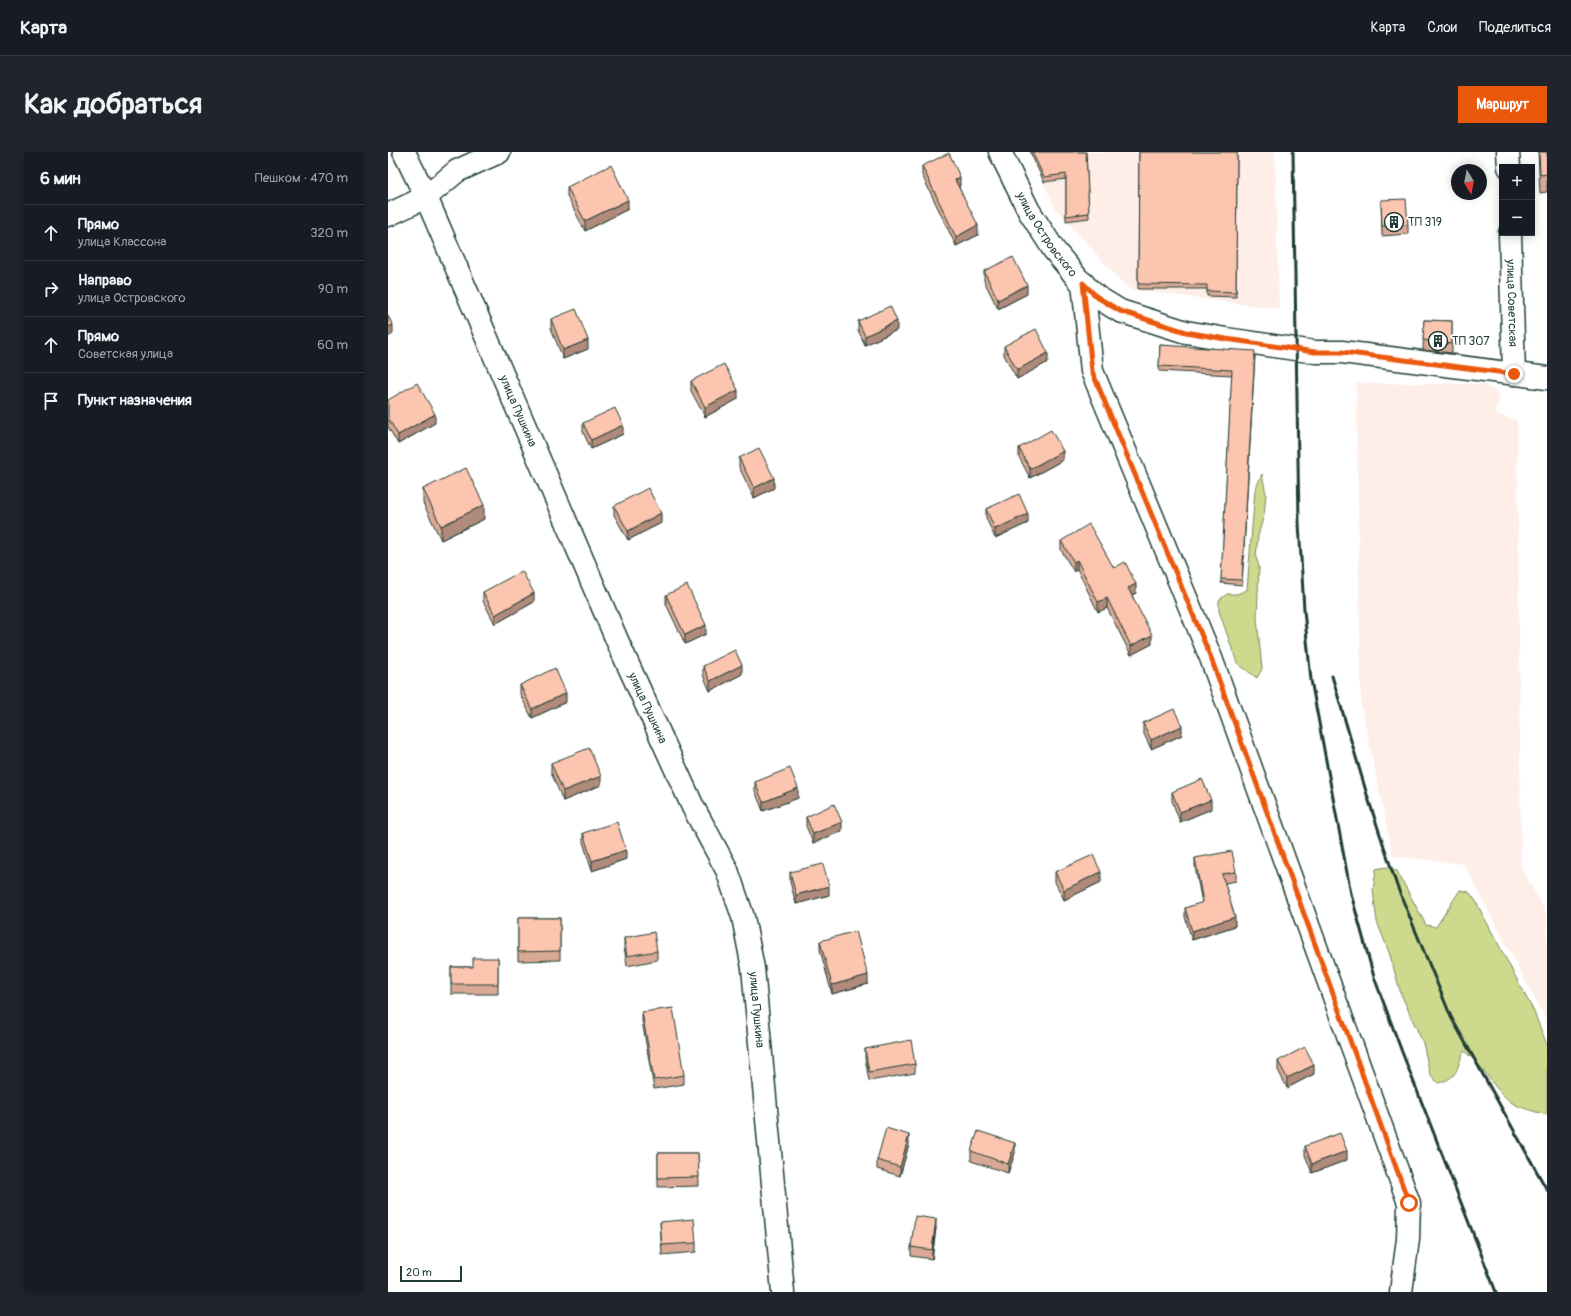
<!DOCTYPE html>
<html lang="ru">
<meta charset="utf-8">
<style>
:root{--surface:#171b24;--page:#20242c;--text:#f1f3f6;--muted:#9ea1a6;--line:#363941;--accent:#ea580c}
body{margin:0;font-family:Pangolin,sans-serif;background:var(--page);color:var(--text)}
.controls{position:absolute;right:12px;top:12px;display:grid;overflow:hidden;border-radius:0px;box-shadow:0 2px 10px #0003}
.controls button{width:36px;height:36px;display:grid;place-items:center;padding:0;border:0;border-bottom:1px solid var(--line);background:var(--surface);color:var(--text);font:20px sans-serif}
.compass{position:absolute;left:1063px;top:12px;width:36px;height:36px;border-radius:50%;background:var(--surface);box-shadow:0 2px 10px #0003;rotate:170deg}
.scale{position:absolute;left:12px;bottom:10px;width:62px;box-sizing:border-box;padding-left:4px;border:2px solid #1f3d34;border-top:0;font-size:11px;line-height:14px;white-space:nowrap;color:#1f3d34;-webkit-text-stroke:3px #fff;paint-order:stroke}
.stop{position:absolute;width:12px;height:12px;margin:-9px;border:3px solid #ea580c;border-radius:50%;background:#fff}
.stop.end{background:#ea580c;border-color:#fff;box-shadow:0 1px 4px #0008}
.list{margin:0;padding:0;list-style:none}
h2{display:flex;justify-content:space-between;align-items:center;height:52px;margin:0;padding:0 16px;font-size:17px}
h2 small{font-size:13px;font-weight:400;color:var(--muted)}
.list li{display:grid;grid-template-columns:26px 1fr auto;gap:12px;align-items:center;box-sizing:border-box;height:56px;padding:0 16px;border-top:1px solid var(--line)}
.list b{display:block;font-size:15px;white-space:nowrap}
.list p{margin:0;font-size:13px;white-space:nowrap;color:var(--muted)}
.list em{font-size:13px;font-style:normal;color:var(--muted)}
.icon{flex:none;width:22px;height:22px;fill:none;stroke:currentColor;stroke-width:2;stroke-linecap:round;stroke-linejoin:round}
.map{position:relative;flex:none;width:1159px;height:1140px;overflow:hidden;border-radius:0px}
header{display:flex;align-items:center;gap:24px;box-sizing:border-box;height:56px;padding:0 20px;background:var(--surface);border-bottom:1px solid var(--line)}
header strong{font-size:19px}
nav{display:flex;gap:22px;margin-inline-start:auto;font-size:14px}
.intro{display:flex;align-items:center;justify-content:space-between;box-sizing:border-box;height:96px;padding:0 24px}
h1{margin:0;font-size:28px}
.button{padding:10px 18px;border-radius:0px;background:var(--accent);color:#fff;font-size:14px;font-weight:700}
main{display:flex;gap:24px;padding:0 24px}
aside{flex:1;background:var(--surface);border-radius:0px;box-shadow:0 2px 10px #0003}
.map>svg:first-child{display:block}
.built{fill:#feeee7}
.green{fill:#cdda8d;stroke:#768c60}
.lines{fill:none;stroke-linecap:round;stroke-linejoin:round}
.minor-casing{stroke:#1f3d34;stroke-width:25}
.minor{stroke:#fff;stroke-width:22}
.rail{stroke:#1f3d34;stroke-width:3}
.wall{fill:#d9a996;stroke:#1f3d34}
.shaded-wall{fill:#b08a7a;stroke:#1f3d34}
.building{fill:#fcc5af;stroke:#1f3d34}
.route{stroke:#ea580c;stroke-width:5}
.labels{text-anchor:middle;stroke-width:3.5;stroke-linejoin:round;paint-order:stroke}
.poi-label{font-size:12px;fill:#1f3d34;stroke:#fff;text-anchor:start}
.street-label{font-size:12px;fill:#1f3d34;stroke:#fff}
</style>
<header>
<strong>Карта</strong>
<nav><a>Карта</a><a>Слои</a><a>Поделиться</a></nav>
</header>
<div class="intro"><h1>Как добраться</h1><a class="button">Маршрут</a></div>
<main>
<aside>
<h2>6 мин<small>Пешком · 470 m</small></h2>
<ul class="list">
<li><svg class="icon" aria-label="ahead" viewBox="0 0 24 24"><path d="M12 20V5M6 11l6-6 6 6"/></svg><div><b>Прямо</b><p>улица Классона</p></div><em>320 m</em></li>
<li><svg class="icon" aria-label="right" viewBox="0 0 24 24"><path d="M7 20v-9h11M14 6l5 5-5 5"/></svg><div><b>Направо</b><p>улица Островского</p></div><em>90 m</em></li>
<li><svg class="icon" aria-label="ahead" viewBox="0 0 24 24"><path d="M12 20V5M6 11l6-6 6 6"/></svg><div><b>Прямо</b><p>Советская улица</p></div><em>60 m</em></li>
<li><svg class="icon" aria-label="arrive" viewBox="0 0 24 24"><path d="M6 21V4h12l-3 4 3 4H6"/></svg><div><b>Пункт назначения</b></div></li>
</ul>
</aside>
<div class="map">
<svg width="1159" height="1140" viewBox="0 0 1159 1140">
<rect width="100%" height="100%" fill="#fff"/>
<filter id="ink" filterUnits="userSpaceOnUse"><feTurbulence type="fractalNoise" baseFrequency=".025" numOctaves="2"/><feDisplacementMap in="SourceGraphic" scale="8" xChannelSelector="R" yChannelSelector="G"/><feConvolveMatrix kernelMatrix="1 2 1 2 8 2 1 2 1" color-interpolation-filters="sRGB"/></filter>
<g filter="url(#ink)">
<g class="built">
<path d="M 642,0 L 887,0 L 891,157 L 740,137 L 667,56 Z"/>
<path d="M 968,231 L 1096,232 L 1112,243 L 1107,262 L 1129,268 L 1133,715 L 1159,763 L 1159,870 L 1076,712 L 1005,704 L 973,552 Z"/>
</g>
<g class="green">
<path d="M 874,322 L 878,342 L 876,363 L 870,384 L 868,405 L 871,415 L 869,466 L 874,517 L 869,526 L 849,511 L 831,459 L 831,448 L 839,442 L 849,442 L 859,438 L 867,338 Z"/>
<path d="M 998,715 L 1009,719 L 1038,773 L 1048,775 L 1072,738 L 1081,740 L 1087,748 L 1146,860 L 1159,893 L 1159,963 C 1149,960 1131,956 1123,950 C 1104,936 1095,913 1076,899 C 1068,916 1071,926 1050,931 L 1042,922 L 1035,891 L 1013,842 L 1001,800 L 989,770 L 985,738 L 988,717 Z"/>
</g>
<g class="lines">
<g class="minor-casing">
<g id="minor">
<path id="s1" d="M 16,0 L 38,45 L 232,495 L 305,655 L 339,718 L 355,765 L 365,816 L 395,1140"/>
<path id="s2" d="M 612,0 L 641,59 L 666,98 L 690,127 L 709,145 L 732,159 L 798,180 L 838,187 L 927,200 L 954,200 L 1159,226"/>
<path d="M 1120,0 L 1121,15"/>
<path d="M 0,63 L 38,45 L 69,19 L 111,0"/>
<path id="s3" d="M 1122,81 L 1126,222"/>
<path d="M 695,131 L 704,219 L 823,506 L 1021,1051 L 1020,1087 L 1013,1140"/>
</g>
</g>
<use href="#minor" class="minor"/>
<g class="rail">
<path d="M 905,0 L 911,371 L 916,458 L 923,528 L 963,742 L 986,825 L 1014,900 L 1108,1140"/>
<path d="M 944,524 L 980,646 L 1009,734 L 1063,865 L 1159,1038"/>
</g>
</g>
<g class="wall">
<path d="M 642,0 L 698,0 L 701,66 L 678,69 L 678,27 L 656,30 Z"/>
<path d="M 751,0 L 849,0 L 848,145 L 819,144 L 819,137 L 750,137 Z"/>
<path d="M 1150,0 L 1159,0 L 1159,40 L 1152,41 Z"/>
<path d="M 534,14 L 572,34 L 571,35 L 590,83 L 568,94 L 534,23 Z"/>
<path d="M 179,35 L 240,57 L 197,79 L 179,44 Z"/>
<path d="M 993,48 L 1020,73 L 1020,82 L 994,84 Z"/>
<path d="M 596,119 L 639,142 L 610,157 L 596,129 Z"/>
<path d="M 163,167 L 200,197 L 175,207 L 163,176 Z"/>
<path d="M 1036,168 L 1064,169 L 1064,201 L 1035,198 Z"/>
<path d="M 470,169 L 509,178 L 477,193 L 470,178 Z"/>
<path d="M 772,193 L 867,204 L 854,433 L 833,431 L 844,223 L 771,219 Z"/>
<path d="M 616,194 L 660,210 L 629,227 L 616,203 Z"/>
<path d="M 303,229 L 350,247 L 317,265 L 303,239 Z"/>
<path d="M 0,248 L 47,271 L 10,292 L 0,275 Z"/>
<path d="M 195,271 L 235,282 L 203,297 L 195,280 Z"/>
<path d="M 631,296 L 675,308 L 642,326 L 631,305 Z"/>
<path d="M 351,306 L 386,336 L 366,346 L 351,315 Z"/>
<path d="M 35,337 L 96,367 L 53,388 L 35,351 Z"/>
<path d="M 226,354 L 273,371 L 240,388 L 226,363 Z"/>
<path d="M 598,357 L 640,371 L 607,386 L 598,366 Z"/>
<path d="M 673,389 L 726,416 L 748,441 L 744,443 L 764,492 L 743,503 L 719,456 L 710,460 L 689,417 L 686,420 L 673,398 Z"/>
<path d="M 95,440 L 146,450 L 107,472 L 95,449 Z"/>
<path d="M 278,443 L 318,482 L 297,492 L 278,452 Z"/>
<path d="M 315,514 L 354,522 L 322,539 L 315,523 Z"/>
<path d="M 132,533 L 178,550 L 144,566 L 132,542 Z"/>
<path d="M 755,571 L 794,583 L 763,597 L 755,580 Z"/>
<path d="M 163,611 L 213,633 L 175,649 L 163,620 Z"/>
<path d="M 367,630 L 410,646 L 375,659 L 367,639 Z"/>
<path d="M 784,640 L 823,657 L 792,670 L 784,649 Z"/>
<path d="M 418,665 L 454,679 L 425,691 L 418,674 Z"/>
<path d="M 195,681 L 238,707 L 204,719 L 195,690 Z"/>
<path d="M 807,706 L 848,720 L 848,729 L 837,731 L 847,774 L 804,788 L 797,765 L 797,756 L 814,751 L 807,715 Z"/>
<path d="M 402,720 L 441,743 L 408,752 L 402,730 Z"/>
<path d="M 667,720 L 713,730 L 676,748 L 667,730 Z"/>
<path d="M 130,766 L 172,766 L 172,808 L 130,809 Z"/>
<path d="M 236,786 L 269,799 L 269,808 L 239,814 L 236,795 Z"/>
<path d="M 432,789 L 480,832 L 444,842 L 432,798 Z"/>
<path d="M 110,806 L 110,842 L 63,842 L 63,815 L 85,815 Z"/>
<path d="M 254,860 L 296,923 L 296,932 L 266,937 L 254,869 Z"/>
<path d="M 477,897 L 527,912 L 527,921 L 481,929 L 477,906 Z"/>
<path d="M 890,909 L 926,922 L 899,936 L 890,918 Z"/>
<path d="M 521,992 L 512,1024 L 489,1017 L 489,1008 Z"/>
<path d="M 917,994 L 959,1008 L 924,1021 L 917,1003 Z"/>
<path d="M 583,999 L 627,1001 L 620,1021 L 583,1009 Z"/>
<path d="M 270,1001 L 310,1001 L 311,1034 L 270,1035 Z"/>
<path d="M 272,1070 L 308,1091 L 308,1100 L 274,1103 Z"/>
<path d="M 548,1076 L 544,1107 L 523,1104 L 523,1095 Z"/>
</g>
<g class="shaded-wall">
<path d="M 572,25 L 572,34 L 567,37 L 567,28 Z"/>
<path d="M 240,48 L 240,57 L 197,79 L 197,69 Z"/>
<path d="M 590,73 L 590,83 L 568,94 L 568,85 Z"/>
<path d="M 639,133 L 639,142 L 610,157 L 610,148 Z"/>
<path d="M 509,169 L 509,178 L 477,193 L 477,184 Z"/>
<path d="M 5,173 L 5,182 L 0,185 L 0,175 Z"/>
<path d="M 200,188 L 200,197 L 175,207 L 175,198 Z"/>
<path d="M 660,201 L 660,210 L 629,227 L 629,218 Z"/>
<path d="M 350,238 L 350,247 L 317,265 L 317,255 Z"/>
<path d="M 47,262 L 47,271 L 10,292 L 10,283 Z"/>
<path d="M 235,273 L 235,282 L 203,297 L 203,288 Z"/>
<path d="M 675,299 L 675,308 L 642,326 L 642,317 Z"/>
<path d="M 386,326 L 386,336 L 366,346 L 366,336 Z"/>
<path d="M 96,353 L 96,367 L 53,388 L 53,374 Z"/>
<path d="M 273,361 L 273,371 L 240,388 L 240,379 Z"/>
<path d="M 640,362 L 640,371 L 607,386 L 607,377 Z"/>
<path d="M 689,408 L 689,417 L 686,420 L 686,410 Z"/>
<path d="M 748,432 L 748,441 L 740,445 L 740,436 Z"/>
<path d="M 146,441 L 146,450 L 107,472 L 107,463 Z"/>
<path d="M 719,446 L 719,456 L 710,460 L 710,450 Z"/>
<path d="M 318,473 L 318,482 L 297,492 L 297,483 Z"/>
<path d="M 764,483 L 764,492 L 743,503 L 743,494 Z"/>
<path d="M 354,513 L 354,522 L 322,539 L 322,529 Z"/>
<path d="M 178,541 L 178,550 L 144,566 L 144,557 Z"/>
<path d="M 794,574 L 794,583 L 763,597 L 763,588 Z"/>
<path d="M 213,624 L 213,633 L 175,649 L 175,639 Z"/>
<path d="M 410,636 L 410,646 L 375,659 L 375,650 Z"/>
<path d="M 823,648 L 823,657 L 792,670 L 792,660 Z"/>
<path d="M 454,670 L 454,679 L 425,691 L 425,682 Z"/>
<path d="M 238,698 L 238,707 L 204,719 L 204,709 Z"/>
<path d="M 713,720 L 713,730 L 676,748 L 676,738 Z"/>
<path d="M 441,734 L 441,743 L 408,752 L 408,743 Z"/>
<path d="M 847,765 L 847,774 L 804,788 L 804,779 Z"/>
<path d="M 480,823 L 480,832 L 444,842 L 444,833 Z"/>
<path d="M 926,913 L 926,922 L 899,936 L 899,926 Z"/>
<path d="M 521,983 L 521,992 L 512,1024 L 512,1015 Z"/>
<path d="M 627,991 L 627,1001 L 620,1021 L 620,1012 Z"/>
<path d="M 959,999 L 959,1008 L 924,1021 L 924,1012 Z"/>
<path d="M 548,1067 L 548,1076 L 544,1107 L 544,1098 Z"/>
</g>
<g class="building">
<path d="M 644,0 L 698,0 L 701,61 L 678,64 L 678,22 L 656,25 Z"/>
<path d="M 751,0 L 849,0 L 848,140 L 819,139 L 819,133 L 750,132 Z"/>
<path d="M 1151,0 L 1159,0 L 1159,22 L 1152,23 Z"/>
<path d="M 561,1 L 572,25 L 567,28 L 590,73 L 568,85 L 534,14 Z"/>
<path d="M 223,13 L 240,48 L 197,69 L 179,35 Z"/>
<path d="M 1018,47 L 1020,73 L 994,74 L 993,48 Z"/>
<path d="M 625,105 L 639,133 L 610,148 L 596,119 Z"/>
<path d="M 502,154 L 509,169 L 477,184 L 470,169 Z"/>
<path d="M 188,157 L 200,188 L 175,198 L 163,167 Z"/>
<path d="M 0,164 L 5,173 L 0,175 Z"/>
<path d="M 1036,168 L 1064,169 L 1064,192 L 1035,188 Z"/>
<path d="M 648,177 L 660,201 L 629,218 L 616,194 Z"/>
<path d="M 772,193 L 867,199 L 854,428 L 833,427 L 844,218 L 771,214 Z"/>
<path d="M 336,212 L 350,238 L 317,255 L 303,229 Z"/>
<path d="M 29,231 L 47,262 L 10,283 L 0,266 L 0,248 Z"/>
<path d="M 227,256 L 235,273 L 203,288 L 195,271 Z"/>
<path d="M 663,278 L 675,299 L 642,317 L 631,296 Z"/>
<path d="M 371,296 L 386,326 L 366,336 L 351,306 Z"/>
<path d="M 78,316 L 96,353 L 53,374 L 35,337 Z"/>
<path d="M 260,336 L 273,361 L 240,379 L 226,354 Z"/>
<path d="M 631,342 L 640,362 L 607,377 L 598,357 Z"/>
<path d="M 701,372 L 726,416 L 737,410 L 748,432 L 740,436 L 764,483 L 743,494 L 719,446 L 710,450 L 689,408 L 686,410 L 673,389 Z"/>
<path d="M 134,419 L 146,441 L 107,463 L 95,440 Z"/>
<path d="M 299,433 L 318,473 L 297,483 L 278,443 Z"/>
<path d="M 347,498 L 354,513 L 322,529 L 315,514 Z"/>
<path d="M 167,516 L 178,541 L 144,557 L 132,533 Z"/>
<path d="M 786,557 L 794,574 L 763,588 L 755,571 Z"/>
<path d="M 201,596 L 213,624 L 175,639 L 163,611 Z"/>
<path d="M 402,616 L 410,636 L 375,650 L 367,630 Z"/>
<path d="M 814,627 L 823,648 L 792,660 L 784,640 Z"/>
<path d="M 446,652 L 454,670 L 425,682 L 418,665 Z"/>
<path d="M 229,670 L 238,698 L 204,709 L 195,681 Z"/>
<path d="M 844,699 L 848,720 L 834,722 L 847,765 L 804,779 L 797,756 L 815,750 L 807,706 Z"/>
<path d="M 705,703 L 713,720 L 676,738 L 667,720 Z"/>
<path d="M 435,712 L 441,734 L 408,743 L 402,720 Z"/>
<path d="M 130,766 L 172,766 L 172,799 L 130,800 Z"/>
<path d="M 468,779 L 480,823 L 444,833 L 432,789 Z"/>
<path d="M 266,780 L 269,799 L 239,804 L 236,786 Z"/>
<path d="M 85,806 L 110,806 L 110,832 L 63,832 L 63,815 L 85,815 Z"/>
<path d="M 285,856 L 296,923 L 266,928 L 254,860 Z"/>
<path d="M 523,888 L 527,912 L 481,920 L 477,897 Z"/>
<path d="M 917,895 L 926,913 L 899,926 L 890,909 Z"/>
<path d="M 498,976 L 521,983 L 512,1015 L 489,1008 Z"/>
<path d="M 590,979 L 627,991 L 620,1012 L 583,999 Z"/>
<path d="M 952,981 L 959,999 L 924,1012 L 917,994 Z"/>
<path d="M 270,1001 L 310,1001 L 311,1025 L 270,1026 Z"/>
<path d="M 527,1064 L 548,1067 L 544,1098 L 523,1095 Z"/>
<path d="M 306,1067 L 308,1091 L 274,1093 L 272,1070 Z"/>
</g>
</g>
<g class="lines" filter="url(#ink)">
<path class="route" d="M 1021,1051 L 823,506 L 704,219 L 695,131 L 709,145 L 732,159 L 798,180 L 838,187 L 927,200 L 954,200 L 1126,222"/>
</g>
<defs>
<g id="building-ring" transform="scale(1)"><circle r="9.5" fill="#fff" stroke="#1f3d34" stroke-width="1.5"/><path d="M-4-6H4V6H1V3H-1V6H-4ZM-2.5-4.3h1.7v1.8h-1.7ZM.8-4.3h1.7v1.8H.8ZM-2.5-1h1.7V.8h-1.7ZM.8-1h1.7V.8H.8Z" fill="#1f3d34"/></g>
</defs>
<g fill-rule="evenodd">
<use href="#building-ring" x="1006" y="70"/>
<use href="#building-ring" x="1050" y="189"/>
</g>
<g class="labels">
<g class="poi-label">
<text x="1020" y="74">ТП 319</text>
<text x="1064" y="193">ТП 307</text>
</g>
<g class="street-label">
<text dy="4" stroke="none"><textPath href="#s2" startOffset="95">улица Островского</textPath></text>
<text dy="4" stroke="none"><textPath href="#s3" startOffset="70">улица Советская</textPath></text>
<text dy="4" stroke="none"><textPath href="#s1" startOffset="283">улица Пушкина</textPath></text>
<text dy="4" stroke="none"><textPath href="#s1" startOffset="607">улица Пушкина</textPath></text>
<text dy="4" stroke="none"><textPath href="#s1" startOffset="931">улица Пушкина</textPath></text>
</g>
</g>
</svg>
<div class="controls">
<button>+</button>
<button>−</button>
</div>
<svg class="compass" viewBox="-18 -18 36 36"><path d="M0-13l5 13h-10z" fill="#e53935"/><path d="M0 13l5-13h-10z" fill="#9ea1a6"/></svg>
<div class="scale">20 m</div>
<div class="stop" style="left:1021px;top:1051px"></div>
<div class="stop end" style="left:1126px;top:222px"></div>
</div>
</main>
